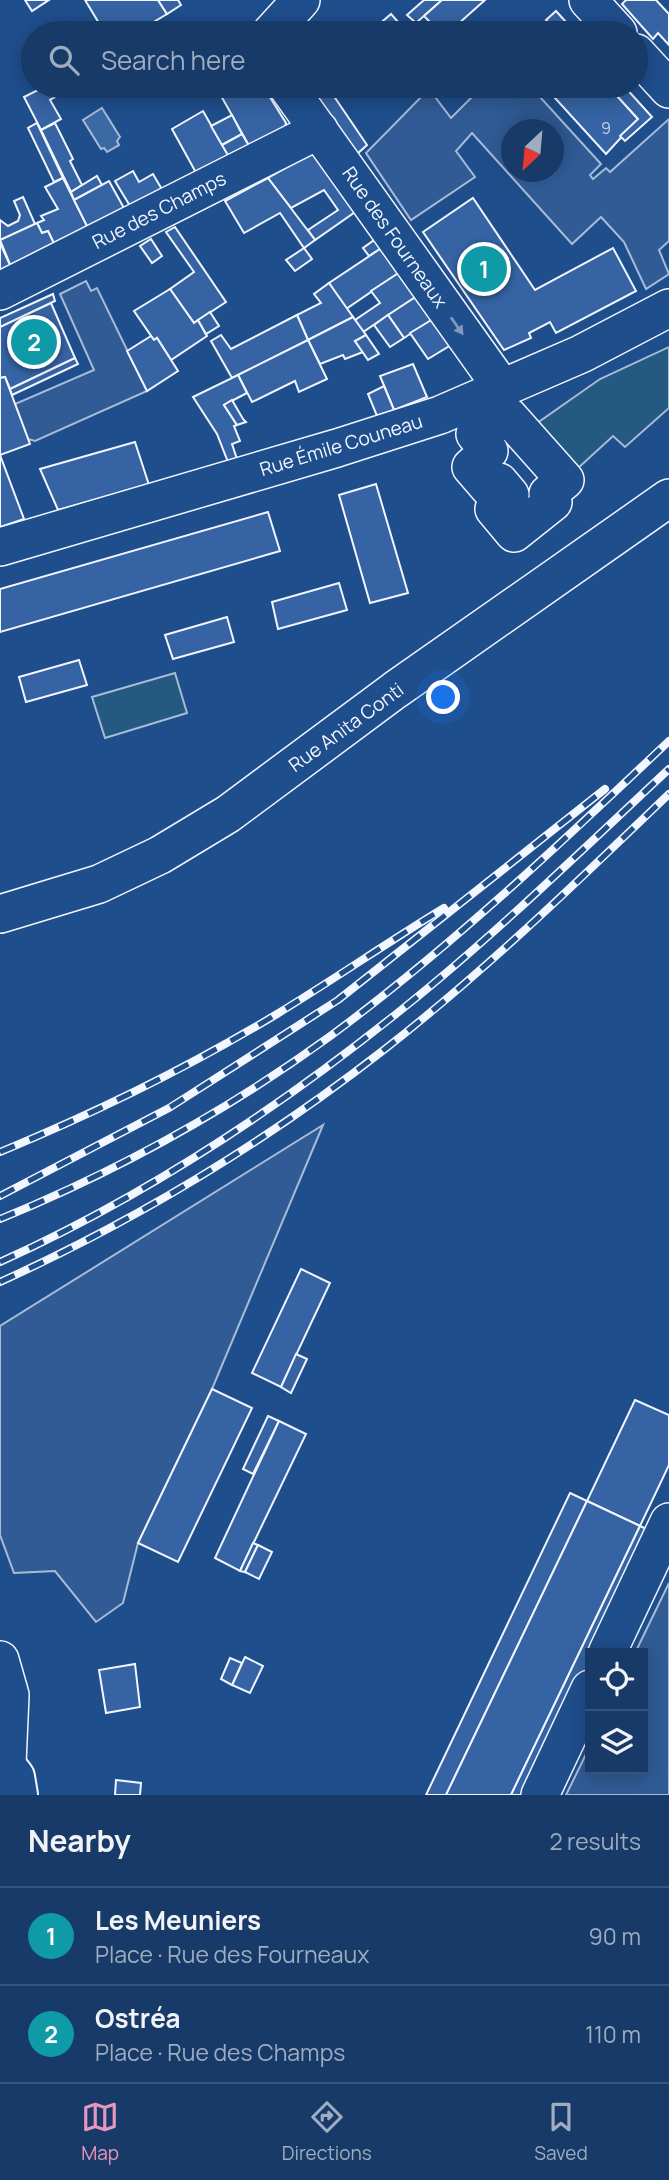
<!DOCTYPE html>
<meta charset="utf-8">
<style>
:root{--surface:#173a69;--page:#20416f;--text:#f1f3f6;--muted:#9eadc0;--line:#36547d;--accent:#e797bd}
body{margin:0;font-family:Manrope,sans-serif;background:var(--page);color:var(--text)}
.controls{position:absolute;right:21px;bottom:21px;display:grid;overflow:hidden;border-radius:0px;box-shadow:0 4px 18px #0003}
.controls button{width:63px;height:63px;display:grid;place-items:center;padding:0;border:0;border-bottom:2px solid var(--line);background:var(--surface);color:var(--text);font:35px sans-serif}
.compass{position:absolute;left:501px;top:119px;width:63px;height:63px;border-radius:50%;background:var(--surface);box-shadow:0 4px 18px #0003;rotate:206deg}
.you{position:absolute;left:444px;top:698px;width:24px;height:24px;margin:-18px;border:5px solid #fff;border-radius:50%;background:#1a73e8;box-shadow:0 0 0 10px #1a73e833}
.badge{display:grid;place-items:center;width:46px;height:46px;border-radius:50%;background:var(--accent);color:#fff;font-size:23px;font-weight:700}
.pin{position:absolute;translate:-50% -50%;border:4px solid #fff;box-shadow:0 2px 7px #0006}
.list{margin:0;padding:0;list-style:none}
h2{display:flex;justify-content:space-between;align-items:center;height:91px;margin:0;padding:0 28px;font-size:30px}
h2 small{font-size:23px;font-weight:400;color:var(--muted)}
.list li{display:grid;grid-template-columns:46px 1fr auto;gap:21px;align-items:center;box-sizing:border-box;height:98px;padding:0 28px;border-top:2px solid var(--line)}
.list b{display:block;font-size:26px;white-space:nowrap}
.list p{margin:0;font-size:23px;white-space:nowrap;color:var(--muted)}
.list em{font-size:23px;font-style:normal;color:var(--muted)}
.icon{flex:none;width:38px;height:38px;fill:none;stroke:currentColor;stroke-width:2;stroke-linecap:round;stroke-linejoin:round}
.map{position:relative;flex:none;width:669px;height:1795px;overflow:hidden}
.search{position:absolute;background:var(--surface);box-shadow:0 4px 18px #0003;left:21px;right:21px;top:21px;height:77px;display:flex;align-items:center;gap:18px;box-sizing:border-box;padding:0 24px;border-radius:38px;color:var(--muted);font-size:26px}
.sheet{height:287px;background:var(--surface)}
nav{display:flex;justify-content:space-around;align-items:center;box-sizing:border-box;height:98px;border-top:2px solid var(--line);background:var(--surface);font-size:19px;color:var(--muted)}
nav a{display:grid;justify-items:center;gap:4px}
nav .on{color:var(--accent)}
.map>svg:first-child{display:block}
.green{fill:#245a82;stroke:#a8bbd7;stroke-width:2}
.parking{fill:#305b95;stroke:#a8bbd7;stroke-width:2;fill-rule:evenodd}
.water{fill:#3b69a3;stroke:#a8bbd7;stroke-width:2}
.building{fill:#3563a3;stroke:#f2f6ff;stroke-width:2}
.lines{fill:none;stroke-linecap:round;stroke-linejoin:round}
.minor-casing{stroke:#f2f6ff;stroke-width:40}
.major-casing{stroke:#f2f6ff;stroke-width:42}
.minor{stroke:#1f4e8c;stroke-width:37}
.major{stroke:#1f4e8c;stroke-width:38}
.rail-casing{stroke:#f2f6ff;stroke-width:8}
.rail{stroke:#1f4e8c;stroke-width:5;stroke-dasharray:16;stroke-linecap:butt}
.oneway{fill:#7e9ac0}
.labels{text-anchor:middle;stroke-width:5;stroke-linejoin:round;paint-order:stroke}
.number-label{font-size:16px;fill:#c3d1e8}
.street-label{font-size:19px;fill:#f2f6ff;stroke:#1f4e8c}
</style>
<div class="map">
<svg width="669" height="1795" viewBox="0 0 669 1795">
<rect width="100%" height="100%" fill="#1f4e8c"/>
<g class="green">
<path d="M 669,347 L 669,408 L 625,447 L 613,436 L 565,480 L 523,433 L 600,379 Z"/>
<path d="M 175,673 L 187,713 L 105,738 L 92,697 Z"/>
</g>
<g class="parking">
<path d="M 483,86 L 530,86 L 601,164 L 590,175 L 593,179 L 606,168 L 610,172 L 669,119 L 669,241 L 659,250 L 669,274 L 646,289 L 624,242 L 601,217 L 572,244 L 472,133 L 456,151 L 475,177 L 411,220 L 366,153 L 429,89 L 451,118 ZM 512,130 L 554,130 L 554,172 L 512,172 Z"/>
<path d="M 86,281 L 91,291 L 97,288 L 147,391 L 35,441 L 28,439 L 15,404 L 94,370 L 60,294 Z"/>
<path d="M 323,1125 L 212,1389 L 138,1543 L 123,1603 L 96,1622 L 55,1571 L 14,1573 L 0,1535 L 0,1326 Z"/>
<path d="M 669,1583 L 669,1795 L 566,1795 L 590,1746 L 590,1769 L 643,1769 L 643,1653 L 635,1653 Z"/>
</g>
<path class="water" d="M 102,108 L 120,137 L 117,141 L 119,145 L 107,152 L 104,148 L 101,149 L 83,120 Z"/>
<g class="building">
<path d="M 25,0 L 49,0 L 32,11 Z"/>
<path d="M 85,0 L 158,0 L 167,14 L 135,33 L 119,33 L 117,30 L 105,33 Z"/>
<path d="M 158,0 L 178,0 L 181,5 L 167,14 Z"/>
<path d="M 424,0 L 442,0 L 416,23 L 407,15 Z"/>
<path d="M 442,0 L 485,0 L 448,33 L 441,33 L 424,16 Z"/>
<path d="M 626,0 L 656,0 L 669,14 L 669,45 L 658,33 L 653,39 L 622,4 Z"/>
<path d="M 556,11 L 576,33 L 560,33 L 546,20 Z"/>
<path d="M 391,14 L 407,32 L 405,33 L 369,33 Z"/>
<path d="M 548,22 L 549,22 L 560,33 L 536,33 Z"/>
<path d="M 46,86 L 75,86 L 50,100 L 61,119 L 41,130 L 24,97 Z"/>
<path d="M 235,86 L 263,86 L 286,123 L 283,134 L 252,151 L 220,94 Z"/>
<path d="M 327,86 L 367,145 L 346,164 L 302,102 Z"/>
<path d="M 544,86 L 608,86 L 638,119 L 606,154 Z"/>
<path d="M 608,86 L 624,86 L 652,117 L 625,141 L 620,136 L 638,119 Z"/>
<path d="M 203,111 L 232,162 L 200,180 L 172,129 Z"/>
<path d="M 232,115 L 242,134 L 222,145 L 211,126 Z"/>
<path d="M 37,123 L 63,178 L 54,182 L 28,128 Z"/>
<path d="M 55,123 L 73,159 L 70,161 L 82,185 L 71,192 L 41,130 Z"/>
<path d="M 242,134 L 252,151 L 232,162 L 222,145 Z"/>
<path d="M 317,150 L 358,210 L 315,240 L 308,230 L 338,210 L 324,190 L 291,208 L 268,178 Z"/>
<path d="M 133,171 L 139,182 L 153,174 L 167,198 L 136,216 L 115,181 Z"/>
<path d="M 97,176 L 102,185 L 74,200 L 71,192 Z"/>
<path d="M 63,178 L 93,238 L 59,254 L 48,231 L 42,233 L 37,223 L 44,220 L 41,216 L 58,209 L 45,187 Z"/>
<path d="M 268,178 L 315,240 L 304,248 L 280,213 L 244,233 L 225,201 Z"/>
<path d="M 109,181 L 130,219 L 93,238 L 74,200 Z"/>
<path d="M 23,197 L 35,224 L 0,240 L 0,220 L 8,226 L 18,221 L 20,215 L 14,201 Z"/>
<path d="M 473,198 L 535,290 L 613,248 L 636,291 L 556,333 L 550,322 L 529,333 L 531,338 L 504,350 L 423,232 Z"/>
<path d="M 37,223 L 42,233 L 48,231 L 59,254 L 14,274 L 0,240 Z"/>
<path d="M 175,227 L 226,302 L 194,323 L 170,289 L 194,272 L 166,232 Z"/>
<path d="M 377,238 L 383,247 L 369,256 L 363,248 Z"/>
<path d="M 151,239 L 162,256 L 152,263 L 140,246 Z"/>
<path d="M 0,243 L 14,274 L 0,281 Z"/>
<path d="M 383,247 L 400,272 L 346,309 L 329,283 Z"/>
<path d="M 304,248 L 312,259 L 295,271 L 286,260 Z"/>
<path d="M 400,272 L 417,296 L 363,332 L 355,320 L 380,303 L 371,291 Z"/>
<path d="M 329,283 L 353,317 L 308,340 L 297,315 L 321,303 L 314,294 Z"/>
<path d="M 170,289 L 194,323 L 198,320 L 207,336 L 171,360 L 157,338 L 154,340 L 134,311 Z"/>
<path d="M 53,294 L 55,301 L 0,327 L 0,318 Z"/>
<path d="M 417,296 L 433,319 L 404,338 L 388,315 Z"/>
<path d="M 51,303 L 75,358 L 10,389 L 5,377 L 0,378 L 0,327 Z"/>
<path d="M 210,312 L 219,326 L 206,334 L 198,320 Z"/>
<path d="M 297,315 L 308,340 L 232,378 L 211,341 L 221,335 L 231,349 Z"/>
<path d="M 388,315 L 404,338 L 390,347 L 374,325 Z"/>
<path d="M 353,317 L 366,335 L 355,341 L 363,352 L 345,359 L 343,355 L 320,364 L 308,340 Z"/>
<path d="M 433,319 L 451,345 L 428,359 L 410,333 Z"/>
<path d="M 366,335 L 379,354 L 368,360 L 355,341 Z"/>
<path d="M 151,336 L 154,340 L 157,338 L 178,371 L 147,391 L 127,351 Z"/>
<path d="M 308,340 L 327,379 L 299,392 L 295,381 L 252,402 L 238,375 Z"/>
<path d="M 75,358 L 78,364 L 12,395 L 10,389 Z"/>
<path d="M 413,364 L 427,397 L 394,410 L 380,376 Z"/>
<path d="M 238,375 L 247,393 L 224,405 L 237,425 L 234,426 L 240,441 L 232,444 L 237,459 L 228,462 L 217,434 L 193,397 Z"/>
<path d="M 5,377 L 30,444 L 0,455 L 0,378 Z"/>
<path d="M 384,386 L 394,410 L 377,416 L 368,394 Z"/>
<path d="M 232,400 L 243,419 L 246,422 L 237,425 L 224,405 Z"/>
<path d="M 135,442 L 149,485 L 58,510 L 40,469 Z"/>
<path d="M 0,455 L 24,519 L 0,527 Z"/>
<path d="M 376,484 L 408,593 L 370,603 L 339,495 Z"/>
<path d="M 268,512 L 280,551 L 0,632 L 0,589 Z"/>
<path d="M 339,583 L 347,610 L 278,629 L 272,602 Z"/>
<path d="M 227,617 L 234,642 L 173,659 L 165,635 Z"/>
<path d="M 79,660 L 87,685 L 26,702 L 19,677 Z"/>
<path d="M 301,1269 L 330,1283 L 281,1387 L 252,1373 Z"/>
<path d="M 296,1354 L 307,1359 L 291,1393 L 281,1387 Z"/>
<path d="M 212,1389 L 252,1408 L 178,1562 L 138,1543 Z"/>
<path d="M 635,1400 L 669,1415 L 669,1465 L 640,1526 L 587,1501 Z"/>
<path d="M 268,1416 L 279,1421 L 253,1474 L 243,1469 Z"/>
<path d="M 279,1421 L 306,1434 L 240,1571 L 215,1558 Z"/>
<path d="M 570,1493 L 587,1501 L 446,1795 L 426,1795 Z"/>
<path d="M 587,1501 L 640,1526 L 511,1795 L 446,1795 Z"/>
<path d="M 640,1526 L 657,1534 L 590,1653 L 590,1673 L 532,1795 L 511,1795 Z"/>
<path d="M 253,1543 L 258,1545 L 245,1572 L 240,1571 Z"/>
<path d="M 258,1545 L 272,1552 L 259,1579 L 245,1572 Z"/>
<path d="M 245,1657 L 263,1666 L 250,1693 L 232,1685 Z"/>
<path d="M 230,1658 L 242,1663 L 232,1685 L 221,1679 Z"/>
<path d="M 135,1664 L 140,1707 L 106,1713 L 99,1670 Z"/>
<path d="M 116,1780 L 141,1783 L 140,1795 L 115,1795 Z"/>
</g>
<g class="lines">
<g class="minor-casing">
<g id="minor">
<path d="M 588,0 L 618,33"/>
<path d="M 271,33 L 301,0"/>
<path d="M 636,53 L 669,89"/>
<path d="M 287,86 L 503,389"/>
<path d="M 0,291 L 319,130"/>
<path d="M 509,417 L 565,480 L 548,494 L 553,502 L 514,533 L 494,509 L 510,495 L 499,482 L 490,489 L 471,467 L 489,451 L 475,434 Z"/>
<path d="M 0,547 L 337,448 L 440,415 L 581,354 L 669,308"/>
<path d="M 0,914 L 99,884 L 160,855 L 228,814 L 395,690 L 669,498"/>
<path d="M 607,1653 L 669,1522"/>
<path d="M 0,1660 L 10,1695 L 7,1764"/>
<path d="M 540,1795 L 590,1689"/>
</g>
</g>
<g class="major-casing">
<path id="major" d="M 0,1758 L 15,1777 L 18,1795"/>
</g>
<use href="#minor" class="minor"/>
<use href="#major" class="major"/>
<g class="rail-casing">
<g id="rail">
<path d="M 0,1152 C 95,1113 189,1067 277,1014 C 333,980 388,942 444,908"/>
<path d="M 0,1196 L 169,1108 L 338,1000 L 605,789"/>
<path d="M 0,1219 C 115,1172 228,1110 329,1037 C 450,948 560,844 669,741"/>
<path d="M 0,1262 C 146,1196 282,1106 406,1006 C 498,932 583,849 669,769"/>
<path d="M 0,1282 C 137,1220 267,1141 385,1049 C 485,971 577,882 669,794"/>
</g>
</g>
<use href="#rail" class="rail"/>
</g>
<defs><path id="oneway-solid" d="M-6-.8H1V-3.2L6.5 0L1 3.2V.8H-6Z" transform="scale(1.75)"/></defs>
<use class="oneway" href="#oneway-solid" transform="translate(457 326) rotate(55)"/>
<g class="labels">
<g class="number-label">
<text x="606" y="134">9</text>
</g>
<g class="street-label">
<text transform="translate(159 210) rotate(-27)" y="7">Rue des Champs</text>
<text transform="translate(395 237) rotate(55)" y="7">Rue des Fourneaux</text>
<text transform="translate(341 445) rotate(-17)" y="7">Rue Émile Couneau</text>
<text transform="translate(346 727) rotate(-36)" y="7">Rue Anita Conti</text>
</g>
</g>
</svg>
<div class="controls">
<button><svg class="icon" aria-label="locate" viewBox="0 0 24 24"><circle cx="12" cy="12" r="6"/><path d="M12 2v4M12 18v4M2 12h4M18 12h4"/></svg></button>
<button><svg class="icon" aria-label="layers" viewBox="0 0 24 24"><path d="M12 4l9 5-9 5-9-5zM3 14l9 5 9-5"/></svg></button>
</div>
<svg class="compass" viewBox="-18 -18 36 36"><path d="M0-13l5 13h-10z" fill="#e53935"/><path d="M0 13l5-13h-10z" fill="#9eadc0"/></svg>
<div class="you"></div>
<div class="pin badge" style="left:484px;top:269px;background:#0f9aa8">1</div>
<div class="pin badge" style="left:34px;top:342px;background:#0f9aa8">2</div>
<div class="search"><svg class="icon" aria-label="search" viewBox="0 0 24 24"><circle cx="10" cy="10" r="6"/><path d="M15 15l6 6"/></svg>Search here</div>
</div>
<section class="sheet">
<h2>Nearby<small>2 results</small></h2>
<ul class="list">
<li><span class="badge" style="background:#0f9aa8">1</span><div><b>Les Meuniers</b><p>Place · Rue des Fourneaux</p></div><em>90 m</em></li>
<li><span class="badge" style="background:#0f9aa8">2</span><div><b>Ostréa</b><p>Place · Rue des Champs</p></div><em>110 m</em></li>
</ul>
</section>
<nav>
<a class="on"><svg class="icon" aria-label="map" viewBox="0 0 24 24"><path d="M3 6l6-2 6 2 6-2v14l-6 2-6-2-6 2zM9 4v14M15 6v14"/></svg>Map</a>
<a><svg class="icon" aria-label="directions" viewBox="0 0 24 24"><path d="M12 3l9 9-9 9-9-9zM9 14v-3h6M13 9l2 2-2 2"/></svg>Directions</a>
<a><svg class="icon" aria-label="saved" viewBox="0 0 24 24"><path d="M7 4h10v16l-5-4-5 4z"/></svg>Saved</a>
</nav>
